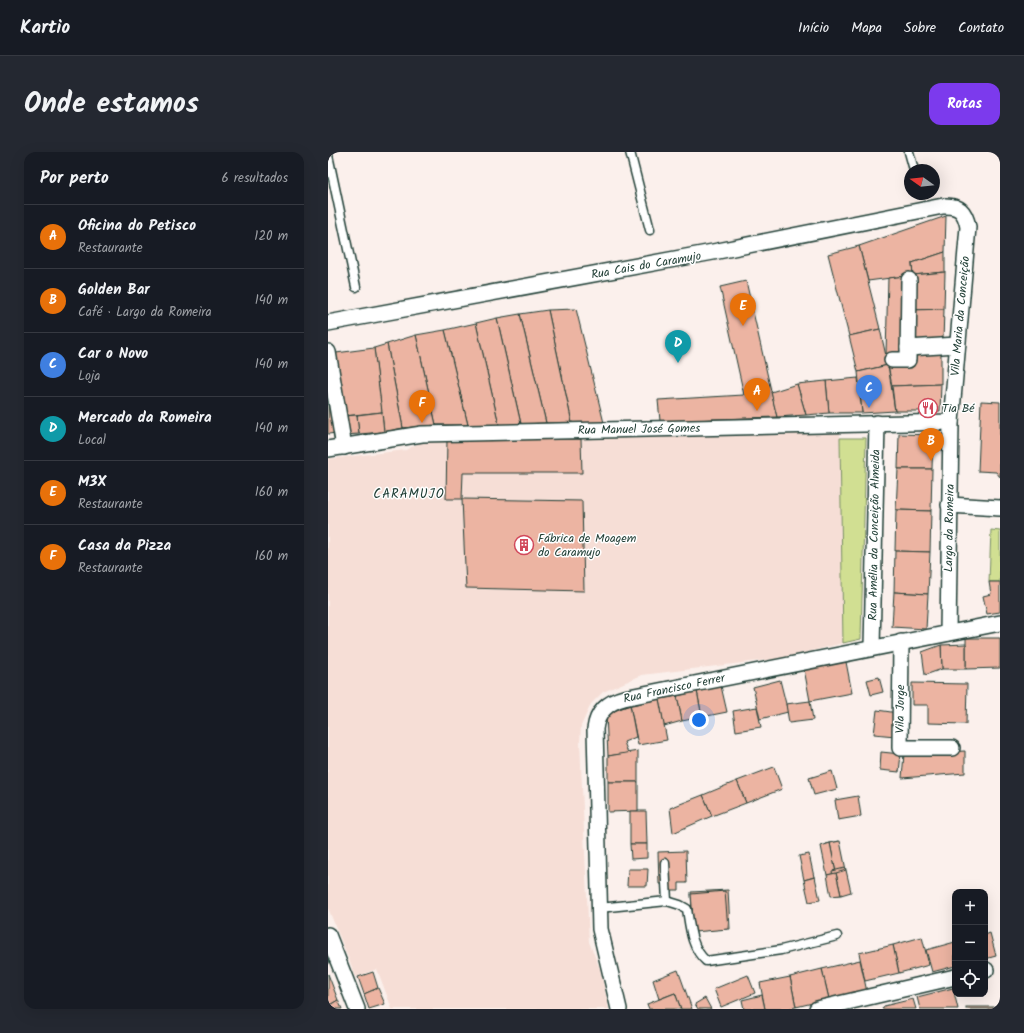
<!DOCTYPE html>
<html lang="pt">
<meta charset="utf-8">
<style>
:root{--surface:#171b24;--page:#242831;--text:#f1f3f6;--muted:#9ea1a6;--line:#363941;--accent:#7c3aed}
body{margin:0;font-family:Kalam,sans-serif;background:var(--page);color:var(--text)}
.controls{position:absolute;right:12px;bottom:12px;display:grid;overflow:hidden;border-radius:8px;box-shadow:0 4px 16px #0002}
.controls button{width:36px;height:36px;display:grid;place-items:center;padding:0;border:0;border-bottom:1px solid var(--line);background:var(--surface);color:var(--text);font:20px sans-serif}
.compass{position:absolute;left:576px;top:12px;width:36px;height:36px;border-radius:50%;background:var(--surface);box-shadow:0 4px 16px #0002;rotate:285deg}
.you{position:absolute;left:371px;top:568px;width:14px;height:14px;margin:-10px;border:3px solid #fff;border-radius:50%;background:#1a73e8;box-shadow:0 0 0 6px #1a73e833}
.badge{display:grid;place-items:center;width:26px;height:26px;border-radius:50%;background:var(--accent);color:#fff;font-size:13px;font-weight:700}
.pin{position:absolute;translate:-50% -33px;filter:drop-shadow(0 1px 2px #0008)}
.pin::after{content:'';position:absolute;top:21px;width:14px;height:12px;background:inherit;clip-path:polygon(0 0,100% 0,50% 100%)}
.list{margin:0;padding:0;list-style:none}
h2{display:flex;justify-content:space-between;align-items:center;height:52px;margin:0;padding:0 16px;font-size:17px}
h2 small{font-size:13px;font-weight:400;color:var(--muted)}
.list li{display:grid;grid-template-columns:26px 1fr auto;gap:12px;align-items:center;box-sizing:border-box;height:64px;padding:0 16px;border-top:1px solid var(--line)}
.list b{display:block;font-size:15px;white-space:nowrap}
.list p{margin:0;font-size:13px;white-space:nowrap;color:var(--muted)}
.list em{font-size:13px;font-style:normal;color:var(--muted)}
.icon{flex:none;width:22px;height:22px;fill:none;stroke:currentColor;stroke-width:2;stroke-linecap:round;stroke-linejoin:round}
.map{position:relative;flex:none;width:672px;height:857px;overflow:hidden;border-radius:12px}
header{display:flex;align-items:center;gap:24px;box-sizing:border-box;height:56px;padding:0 20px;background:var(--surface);border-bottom:1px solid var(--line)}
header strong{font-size:19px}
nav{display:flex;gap:22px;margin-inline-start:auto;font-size:14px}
.intro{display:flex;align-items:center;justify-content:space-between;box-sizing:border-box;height:96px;padding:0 24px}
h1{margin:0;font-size:28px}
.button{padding:10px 18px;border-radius:12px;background:var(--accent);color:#fff;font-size:14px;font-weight:700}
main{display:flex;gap:24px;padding:0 24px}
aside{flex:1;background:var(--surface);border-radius:12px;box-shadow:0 4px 16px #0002}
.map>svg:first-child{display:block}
.built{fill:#f6ded6}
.green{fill:#d1df92;stroke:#788e63}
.building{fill:#ecb4a2;stroke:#1f3d34}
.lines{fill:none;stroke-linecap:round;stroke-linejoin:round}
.lane-casing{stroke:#1f3d34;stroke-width:11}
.street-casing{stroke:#1f3d34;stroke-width:18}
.lane{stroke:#fff;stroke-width:8}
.street{stroke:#fff;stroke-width:15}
.labels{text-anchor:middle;stroke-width:3;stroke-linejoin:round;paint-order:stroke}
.street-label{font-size:12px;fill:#1f3d34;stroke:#fff}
.poi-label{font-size:12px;fill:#1f3d34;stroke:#fff;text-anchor:start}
.neighbourhood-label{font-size:13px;letter-spacing:1px;fill:#1f3d34;stroke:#fff}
</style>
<header>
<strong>Kartio</strong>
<nav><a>Início</a><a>Mapa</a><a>Sobre</a><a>Contato</a></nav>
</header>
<div class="intro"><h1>Onde estamos</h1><a class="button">Rotas</a></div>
<main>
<aside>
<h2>Por perto<small>6 resultados</small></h2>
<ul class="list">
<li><span class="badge" style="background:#e8710a">A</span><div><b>Oficina do Petisco</b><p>Restaurante</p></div><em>120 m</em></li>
<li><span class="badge" style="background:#e8710a">B</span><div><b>Golden Bar</b><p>Café · Largo da Romeira</p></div><em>140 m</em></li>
<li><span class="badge" style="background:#3f7fe0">C</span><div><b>Car o Novo</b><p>Loja</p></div><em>140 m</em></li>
<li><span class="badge" style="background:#0f9aa8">D</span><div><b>Mercado da Romeira</b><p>Local</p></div><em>140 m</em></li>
<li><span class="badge" style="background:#e8710a">E</span><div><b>M3X</b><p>Restaurante</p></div><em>160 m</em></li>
<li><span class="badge" style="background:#e8710a">F</span><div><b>Casa da Pizza</b><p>Restaurante</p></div><em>160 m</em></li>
</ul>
</aside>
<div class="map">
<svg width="672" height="857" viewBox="0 0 672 857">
<rect width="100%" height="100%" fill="#fbf0ec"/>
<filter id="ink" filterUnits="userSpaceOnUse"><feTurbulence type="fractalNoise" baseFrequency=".025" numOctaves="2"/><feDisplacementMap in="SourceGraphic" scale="8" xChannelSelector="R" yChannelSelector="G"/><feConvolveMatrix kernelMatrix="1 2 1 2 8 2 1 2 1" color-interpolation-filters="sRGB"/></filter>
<g filter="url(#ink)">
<path class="built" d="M 512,281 L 515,491 L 456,506 L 314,523 L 275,540 L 263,552 L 253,574 L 252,590 L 261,790 L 272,817 L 281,857 L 64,857 L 49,817 L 28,825 L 0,756 L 0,307 L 78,298 L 94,289 L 119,287 L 253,287 Z"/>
<g class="green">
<path d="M 512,286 L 538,286 L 533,487 L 515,491 Z"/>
<path d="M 663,378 L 672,379 L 672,430 L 661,430 Z"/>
</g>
<g class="building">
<path d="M 618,64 L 617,100 L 584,111 L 585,123 L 540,129 L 531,94 Z"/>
<path d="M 531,94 L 552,177 L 521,184 L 500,102 Z"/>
<path d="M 617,100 L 617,120 L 585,123 L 584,111 Z"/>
<path d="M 617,120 L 616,157 L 584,158 L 585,123 Z"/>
<path d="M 578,124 L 574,203 L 558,202 L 560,126 Z"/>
<path d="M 418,129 L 449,265 L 332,269 L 330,248 L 416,243 L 392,135 Z"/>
<path d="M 248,157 L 276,271 L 244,271 L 220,158 Z"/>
<path d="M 616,157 L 615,189 L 583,190 L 584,158 Z"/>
<path d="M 220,158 L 244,271 L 218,271 L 192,162 Z"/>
<path d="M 192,162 L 218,271 L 193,272 L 169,166 Z"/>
<path d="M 169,166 L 193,272 L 171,273 L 148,171 Z"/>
<path d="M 148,171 L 171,273 L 140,273 L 117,178 Z"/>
<path d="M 552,177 L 560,213 L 530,220 L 521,184 Z"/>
<path d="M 117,178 L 140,273 L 108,273 L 88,183 Z"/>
<path d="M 88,183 L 108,273 L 75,276 L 59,192 Z"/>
<path d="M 59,192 L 75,276 L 56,280 L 46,196 Z"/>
<path d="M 46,196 L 54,260 L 16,264 L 8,201 Z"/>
<path d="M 613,197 L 613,232 L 564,234 L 560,213 L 584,200 Z"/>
<path d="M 560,213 L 567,259 L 534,261 L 530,220 Z"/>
<path d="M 530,226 L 534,261 L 501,261 L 498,229 Z"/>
<path d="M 498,229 L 501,261 L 478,263 L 469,232 Z"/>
<path d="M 469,232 L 478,263 L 449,265 L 443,240 Z"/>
<path d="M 613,232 L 612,259 L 567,259 L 564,234 Z"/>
<path d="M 0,236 L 9,281 L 0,282 Z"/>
<path d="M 653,249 L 672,250 L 672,325 L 668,320 L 650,319 Z"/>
<path d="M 54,260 L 56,280 L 31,282 L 29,263 Z"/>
<path d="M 29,263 L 31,282 L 17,283 L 16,264 Z"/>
<path d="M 571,282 L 605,283 L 604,317 L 570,317 Z"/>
<path d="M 119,287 L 253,287 L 254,321 L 135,321 L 134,347 L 118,347 Z"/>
<path d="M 570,317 L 604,317 L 603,359 L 568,358 Z"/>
<path d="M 134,347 L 254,349 L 256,439 L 138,436 Z"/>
<path d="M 568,358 L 603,359 L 602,400 L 567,399 Z"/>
<path d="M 567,399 L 602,400 L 600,442 L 566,440 Z"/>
<path d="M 661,430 L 672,430 L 672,460 L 659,462 L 655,444 L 663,442 Z"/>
<path d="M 566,440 L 600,442 L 598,477 L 564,475 Z"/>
<path d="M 638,486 L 672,486 L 672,516 L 638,517 Z"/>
<path d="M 638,492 L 638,517 L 614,517 L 613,493 Z"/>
<path d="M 613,493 L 614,517 L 597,523 L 594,500 Z"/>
<path d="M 518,510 L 524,541 L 482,549 L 476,517 Z"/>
<path d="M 551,525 L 555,540 L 543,543 L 539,528 Z"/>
<path d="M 452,528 L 460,560 L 432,567 L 425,535 Z"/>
<path d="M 584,531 L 639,532 L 638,572 L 600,571 L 600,553 L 584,553 Z"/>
<path d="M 393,534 L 399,560 L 374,565 L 369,539 Z"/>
<path d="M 369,539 L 374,565 L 354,569 L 349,544 Z"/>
<path d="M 349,544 L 354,569 L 336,574 L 331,547 Z"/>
<path d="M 331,547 L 339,588 L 310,593 L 302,553 Z"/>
<path d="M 482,549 L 485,568 L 461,571 L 458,552 Z"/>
<path d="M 302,553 L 308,585 L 296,590 L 300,601 L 280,604 L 278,562 Z"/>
<path d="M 429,555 L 433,575 L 408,579 L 405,559 Z"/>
<path d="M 549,558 L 570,561 L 567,584 L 546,582 Z"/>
<path d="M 310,599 L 310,630 L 280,630 L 280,604 Z"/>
<path d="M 637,599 L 637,621 L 574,626 L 576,602 Z"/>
<path d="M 553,600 L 573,602 L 571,620 L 552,618 Z"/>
<path d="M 446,615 L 454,637 L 418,651 L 409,629 Z"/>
<path d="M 504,619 L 509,637 L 486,643 L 481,626 Z"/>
<path d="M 409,629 L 418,651 L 384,664 L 375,643 Z"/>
<path d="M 280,630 L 310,630 L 310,659 L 280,660 Z"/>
<path d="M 375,643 L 384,664 L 345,681 L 342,656 Z"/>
<path d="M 530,644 L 533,664 L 510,668 L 507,648 Z"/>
<path d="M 302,659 L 318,659 L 319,692 L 302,692 Z"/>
<path d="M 511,689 L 517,716 L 504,719 L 498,692 Z"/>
<path d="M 512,689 L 518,718 L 508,721 L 502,691 Z"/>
<path d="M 502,691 L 508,721 L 499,723 L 493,694 Z"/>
<path d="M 302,692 L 319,692 L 319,706 L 303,707 Z"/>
<path d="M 358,699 L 359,731 L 351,731 L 351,738 L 336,738 L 336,732 L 331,732 L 330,700 Z"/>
<path d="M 481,702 L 486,725 L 476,728 L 471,704 Z"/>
<path d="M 517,716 L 521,738 L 508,741 L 504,719 Z"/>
<path d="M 300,717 L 320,717 L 319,734 L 299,734 Z"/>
<path d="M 518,718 L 523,740 L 513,743 L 508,721 Z"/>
<path d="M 508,721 L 513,743 L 503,744 L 499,723 Z"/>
<path d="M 487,725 L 492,748 L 481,750 L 476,728 Z"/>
<path d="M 400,738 L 402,777 L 371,778 L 371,759 L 364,760 L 363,740 Z"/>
<path d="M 397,739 L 400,777 L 366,780 L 363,742 Z"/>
<path d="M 662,781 L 668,804 L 657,807 L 657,783 Z"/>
<path d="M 594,785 L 601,813 L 571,821 L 565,793 Z"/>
<path d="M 627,790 L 627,814 L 604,820 L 598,798 Z"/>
<path d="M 565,793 L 571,821 L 537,829 L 531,801 Z"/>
<path d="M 532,808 L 539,840 L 501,847 L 494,817 Z"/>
<path d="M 494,817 L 501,847 L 468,855 L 462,825 Z"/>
<path d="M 350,818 L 364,857 L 353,857 L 347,841 L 331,847 L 325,828 Z"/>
<path d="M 45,820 L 50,836 L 36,842 L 30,825 Z"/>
<path d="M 0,822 L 10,848 L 0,854 Z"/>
<path d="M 420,823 L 427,841 L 393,855 L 386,837 Z"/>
<path d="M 462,825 L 468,855 L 459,857 L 437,857 L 432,831 Z"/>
<path d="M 50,836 L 57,852 L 41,857 L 36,842 Z"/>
<path d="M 625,836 L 630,857 L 592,857 L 589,845 Z"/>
<path d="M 347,841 L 353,857 L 321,857 L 319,852 Z"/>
<path d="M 434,843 L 437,857 L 416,857 L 414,848 Z"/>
<path d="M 377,846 L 383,857 L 370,857 L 367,852 Z"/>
<path d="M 585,847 L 588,857 L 554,857 L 556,854 Z"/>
<path d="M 10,848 L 14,857 L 0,857 L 0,854 Z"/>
<rect x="638" y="855" width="28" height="2"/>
</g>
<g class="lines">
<g class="lane-casing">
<g id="lane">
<path d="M 302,0 L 322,78"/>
<path d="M 581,0 L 586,18"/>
<path d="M 0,3 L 28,135"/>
<path d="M 339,749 L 352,753 L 359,757 C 362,775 363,796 378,809 L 453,798 L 509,784"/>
<path d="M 271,756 L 339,749 L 337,711"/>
</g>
</g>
<g class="street-casing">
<g id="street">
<path d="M 0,171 L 385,100 L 615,54 C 631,53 637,59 640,75 L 623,270 L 620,481"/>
<path d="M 580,196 L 629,193"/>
<path d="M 0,200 L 16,295"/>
<path d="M 564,208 L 580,208 L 581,128"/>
<path d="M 0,297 L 94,282 L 623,270"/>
<path d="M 621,353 L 672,356"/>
<path d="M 573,490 L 572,596 L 624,596"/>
<path d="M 544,495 L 549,271"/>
<path d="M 0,783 L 29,857"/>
<path d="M 657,818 L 658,818"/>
<path d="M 291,857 L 272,777 L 267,577 C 269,560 280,550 296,546 L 672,471"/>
<path d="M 489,857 L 627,825"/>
</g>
</g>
<use href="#lane" class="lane"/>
<use href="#street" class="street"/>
</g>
</g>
<defs>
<g id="restaurant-ring" transform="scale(1)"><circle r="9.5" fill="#fff" stroke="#d1495b" stroke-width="1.5"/><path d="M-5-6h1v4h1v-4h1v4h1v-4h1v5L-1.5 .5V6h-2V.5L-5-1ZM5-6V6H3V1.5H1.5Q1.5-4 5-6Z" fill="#d1495b"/></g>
<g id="building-ring" transform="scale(1)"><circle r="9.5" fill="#fff" stroke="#d1495b" stroke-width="1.5"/><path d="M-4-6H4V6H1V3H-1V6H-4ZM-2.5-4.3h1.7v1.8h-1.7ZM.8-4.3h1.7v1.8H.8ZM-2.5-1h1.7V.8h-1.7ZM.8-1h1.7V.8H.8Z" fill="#d1495b"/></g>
</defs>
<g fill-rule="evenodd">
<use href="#restaurant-ring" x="600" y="256"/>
<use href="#building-ring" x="196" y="393"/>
</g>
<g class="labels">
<g class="street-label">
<text transform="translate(318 113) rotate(-10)" y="4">Rua Cais do Caramujo</text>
<text transform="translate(632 164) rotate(-85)" y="4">Vila Maria da Conceição</text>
<text transform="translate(311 277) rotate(-1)" y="4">Rua Manuel José Gomes</text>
<text transform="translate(621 376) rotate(-89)" y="4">Largo da Romeira</text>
<text transform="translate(546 383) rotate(-89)" y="4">Rua Amélia da Conceição Almeida</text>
<text transform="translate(346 536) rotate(-12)" y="4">Rua Francisco Ferrer</text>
<text transform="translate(572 557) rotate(-89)" y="4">Vila Jorge</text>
</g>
<g class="poi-label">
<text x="614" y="260">Tia Bé</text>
<text x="210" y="390">Fábrica de Moagem<tspan x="210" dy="14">do Caramujo</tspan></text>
</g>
<g class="neighbourhood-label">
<text x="81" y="346">CARAMUJO</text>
</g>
</g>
</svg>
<div class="controls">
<button>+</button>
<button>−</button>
<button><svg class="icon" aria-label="locate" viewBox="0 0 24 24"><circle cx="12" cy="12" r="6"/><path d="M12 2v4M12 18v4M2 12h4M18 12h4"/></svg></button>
</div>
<svg class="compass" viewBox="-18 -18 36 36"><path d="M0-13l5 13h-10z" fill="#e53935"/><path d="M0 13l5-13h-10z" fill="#9ea1a6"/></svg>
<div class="you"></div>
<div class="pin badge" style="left:429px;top:259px;background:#e8710a">A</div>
<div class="pin badge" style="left:603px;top:309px;background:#e8710a">B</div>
<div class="pin badge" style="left:541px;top:256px;background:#3f7fe0">C</div>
<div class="pin badge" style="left:350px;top:211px;background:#0f9aa8">D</div>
<div class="pin badge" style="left:415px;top:174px;background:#e8710a">E</div>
<div class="pin badge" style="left:94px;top:271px;background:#e8710a">F</div>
</div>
</main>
